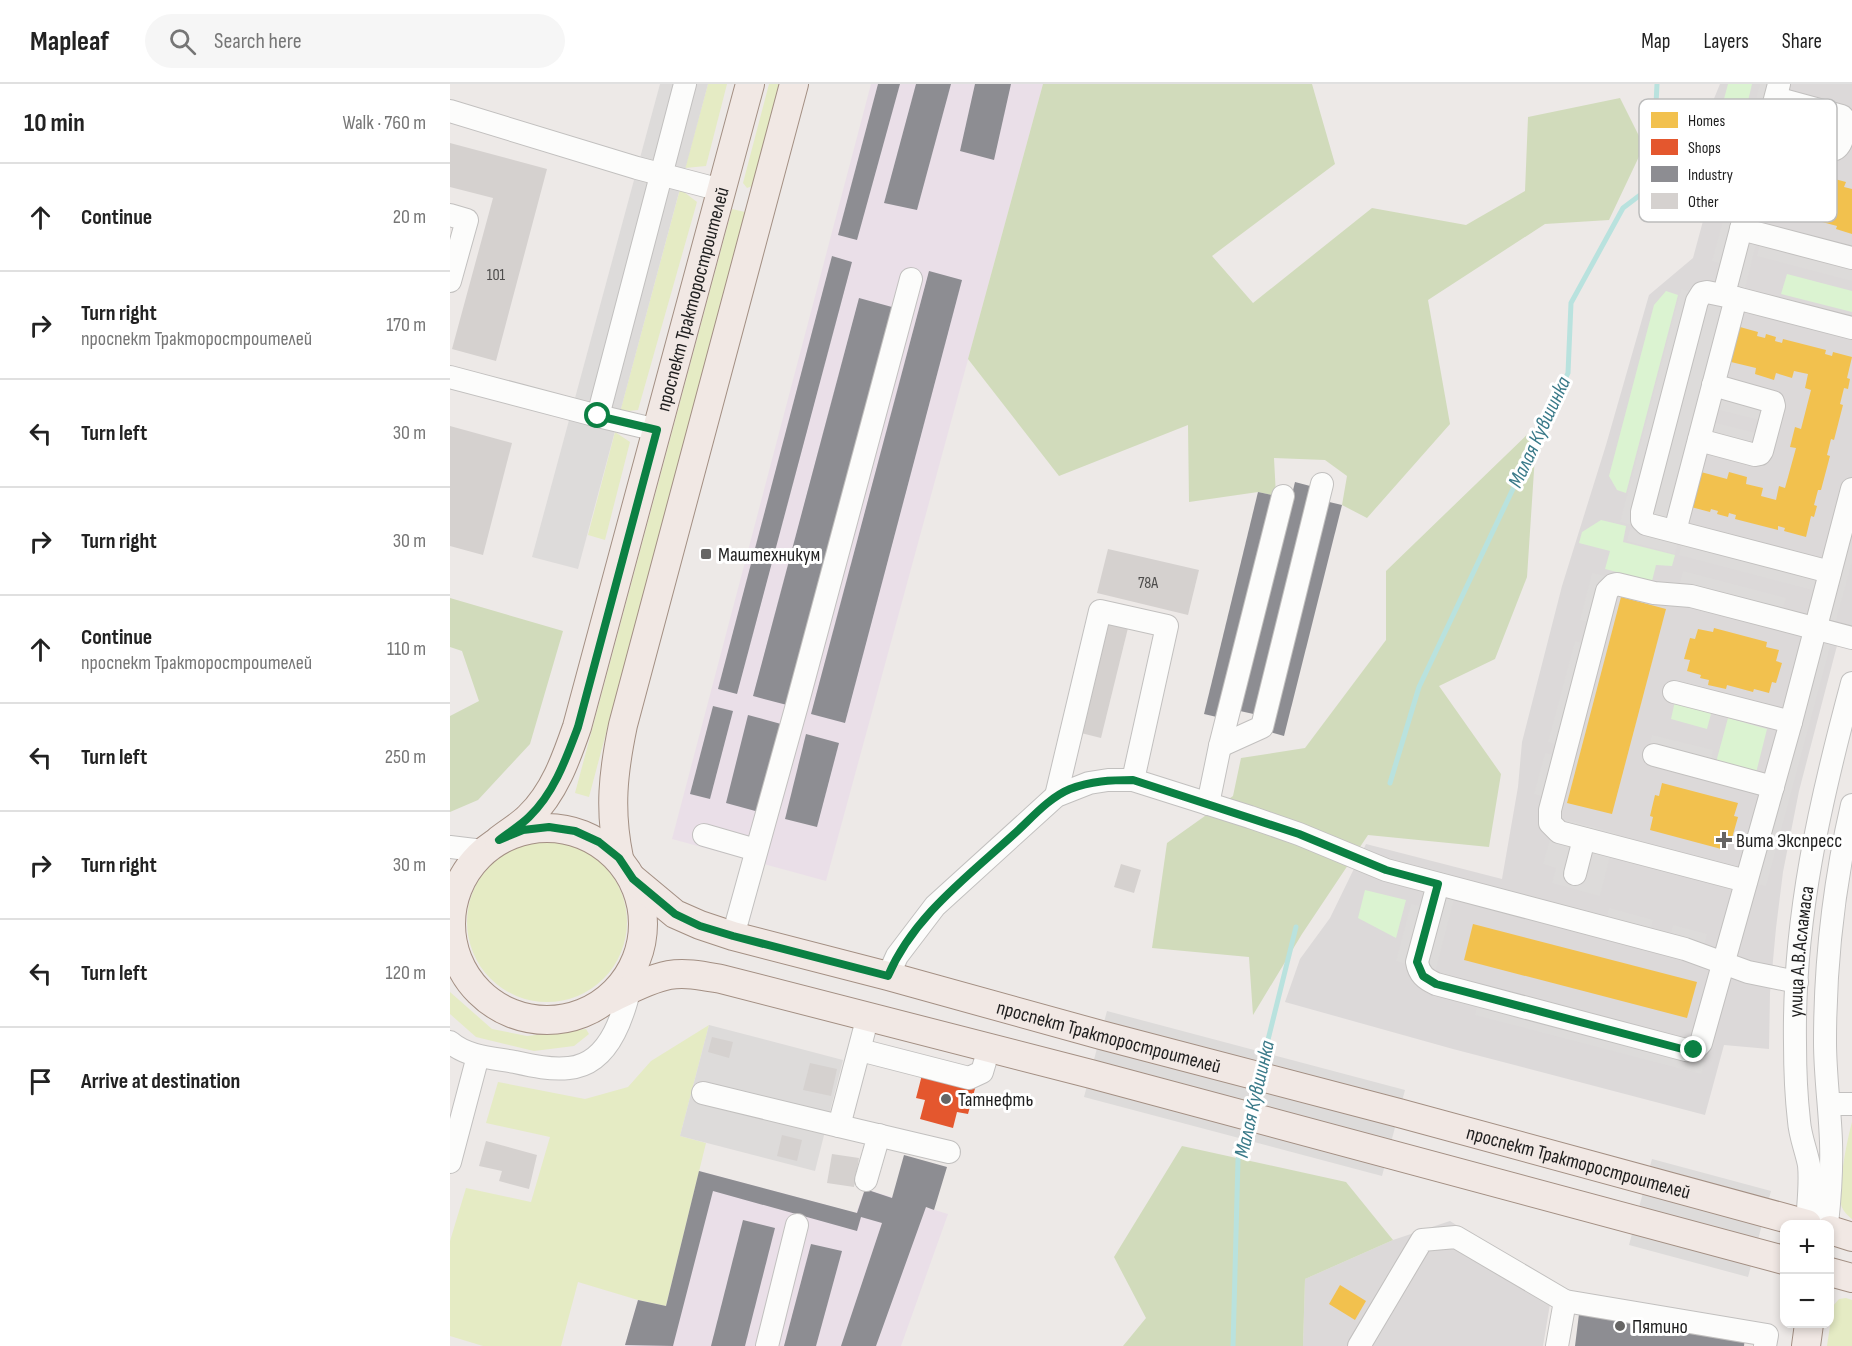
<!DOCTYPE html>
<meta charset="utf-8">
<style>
:root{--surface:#fff;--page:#f6f6f6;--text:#222;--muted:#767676;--line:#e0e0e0}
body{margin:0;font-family:"Sofia Sans Condensed",sans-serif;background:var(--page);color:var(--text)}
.controls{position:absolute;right:18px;bottom:18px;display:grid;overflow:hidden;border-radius:12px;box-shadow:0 3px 9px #0003}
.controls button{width:54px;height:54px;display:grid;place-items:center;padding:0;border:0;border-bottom:2px solid var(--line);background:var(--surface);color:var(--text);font:30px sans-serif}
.stop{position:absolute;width:18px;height:18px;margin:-14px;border:4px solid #0b8043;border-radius:50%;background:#fff}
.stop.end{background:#0b8043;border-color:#fff;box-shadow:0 2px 6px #0008}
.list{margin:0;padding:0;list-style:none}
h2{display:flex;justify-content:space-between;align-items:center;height:78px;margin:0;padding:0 24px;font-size:26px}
h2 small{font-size:20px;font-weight:400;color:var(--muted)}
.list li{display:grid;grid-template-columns:39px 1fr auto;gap:18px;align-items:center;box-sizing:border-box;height:108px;padding:0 24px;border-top:2px solid var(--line)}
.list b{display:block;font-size:22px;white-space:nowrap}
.list p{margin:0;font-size:20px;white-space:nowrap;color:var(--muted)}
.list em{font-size:20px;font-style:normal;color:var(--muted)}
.icon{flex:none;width:33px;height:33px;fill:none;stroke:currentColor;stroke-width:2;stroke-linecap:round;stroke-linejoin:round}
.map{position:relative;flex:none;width:1402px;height:1262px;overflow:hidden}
header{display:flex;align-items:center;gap:36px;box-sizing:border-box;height:84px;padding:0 30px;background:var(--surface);border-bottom:2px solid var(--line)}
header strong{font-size:28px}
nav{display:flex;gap:33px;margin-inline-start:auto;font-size:21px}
.search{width:420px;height:54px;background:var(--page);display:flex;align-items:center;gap:15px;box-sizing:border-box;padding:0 21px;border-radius:33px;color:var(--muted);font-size:22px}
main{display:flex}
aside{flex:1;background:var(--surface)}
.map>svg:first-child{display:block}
.residential{fill:#dcd9d9}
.industrial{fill:#eadfe8}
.grass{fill:#e5ebc4}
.forest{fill:#d1dbbb}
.park{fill:#dbf3d1}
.parking{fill:#dddbda}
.homes{fill:#f2c14e}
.shops{fill:#e4572e}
.industry{fill:#8d8d92}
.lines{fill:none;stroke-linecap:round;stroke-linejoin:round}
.stream{stroke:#b9e2de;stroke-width:5}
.building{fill:#d5d1cf}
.minor-casing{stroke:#c2c0bf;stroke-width:24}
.major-casing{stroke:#a38f83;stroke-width:30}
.minor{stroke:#fcfcfb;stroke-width:22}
.major{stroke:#f1e8e4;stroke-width:28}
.route{stroke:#0b8043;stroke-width:8}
.poi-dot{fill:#666564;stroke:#fff;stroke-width:2}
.labels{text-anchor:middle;stroke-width:6;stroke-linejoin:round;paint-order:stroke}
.number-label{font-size:16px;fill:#4d4c4b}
.street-label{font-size:20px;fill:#1e1e1e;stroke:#fff}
.poi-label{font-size:20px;fill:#1e1e1e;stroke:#fff;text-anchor:start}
.water-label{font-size:21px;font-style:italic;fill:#3a7a89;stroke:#fff}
.key{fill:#fff;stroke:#bcbcbc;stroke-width:1.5}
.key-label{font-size:16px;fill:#1e1e1e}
</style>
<header>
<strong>Mapleaf</strong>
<div class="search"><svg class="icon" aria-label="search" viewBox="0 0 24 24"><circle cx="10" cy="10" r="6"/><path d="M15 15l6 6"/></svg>Search here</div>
<nav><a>Map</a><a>Layers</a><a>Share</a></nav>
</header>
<main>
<aside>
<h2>10 min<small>Walk · 760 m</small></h2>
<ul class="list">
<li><svg class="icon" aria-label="ahead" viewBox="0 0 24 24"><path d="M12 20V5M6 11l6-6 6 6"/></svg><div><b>Continue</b></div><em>20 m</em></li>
<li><svg class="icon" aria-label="right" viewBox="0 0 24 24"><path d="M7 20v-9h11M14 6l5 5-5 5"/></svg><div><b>Turn right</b><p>проспект Тракторостроителей</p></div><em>170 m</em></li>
<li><svg class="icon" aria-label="left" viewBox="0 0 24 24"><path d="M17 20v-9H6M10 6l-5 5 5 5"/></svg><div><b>Turn left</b></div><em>30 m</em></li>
<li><svg class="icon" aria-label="right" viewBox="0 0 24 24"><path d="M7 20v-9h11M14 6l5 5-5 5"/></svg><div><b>Turn right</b></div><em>30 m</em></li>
<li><svg class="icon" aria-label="ahead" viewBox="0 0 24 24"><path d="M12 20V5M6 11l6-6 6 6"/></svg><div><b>Continue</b><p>проспект Тракторостроителей</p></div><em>110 m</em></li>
<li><svg class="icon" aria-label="left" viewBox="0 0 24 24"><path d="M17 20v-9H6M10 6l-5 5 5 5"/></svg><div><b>Turn left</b></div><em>250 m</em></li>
<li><svg class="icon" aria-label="right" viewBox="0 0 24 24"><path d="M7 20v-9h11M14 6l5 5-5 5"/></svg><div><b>Turn right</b></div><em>30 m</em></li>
<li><svg class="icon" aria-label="left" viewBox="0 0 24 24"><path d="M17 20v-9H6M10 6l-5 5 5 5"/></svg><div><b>Turn left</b></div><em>120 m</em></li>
<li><svg class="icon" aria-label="arrive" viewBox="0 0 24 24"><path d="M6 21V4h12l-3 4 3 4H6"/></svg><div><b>Arrive at destination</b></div></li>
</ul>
</aside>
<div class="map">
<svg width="1402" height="1262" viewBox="0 0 1402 1262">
<rect width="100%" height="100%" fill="#ede9e7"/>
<g class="residential">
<path d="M 1270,0 L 1402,0 L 1402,557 L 1389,554 L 1349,707 L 1333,788 L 1326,844 L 1320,909 L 1319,965 L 1274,961 L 1255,1031 L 1003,965 L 835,918 L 850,875 L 880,834 L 916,760 L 1052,795 L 1068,703 L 1072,658 L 1112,502 L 1156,361 L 1199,211 L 1243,174 L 1263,100 L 1263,17 Z"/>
<path d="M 1000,1137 L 1103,1202 L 1093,1262 L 853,1262 L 855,1195 L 943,1156 Z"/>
</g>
<g class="industrial">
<path d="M 421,0 L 593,0 L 376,797 L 222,755 Z"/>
<path d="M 249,1087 L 406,1129 L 415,1105 L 498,1130 L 451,1262 L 175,1262 L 188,1216 L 216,1222 Z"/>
</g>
<g class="grass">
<path d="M 258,0 L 277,0 L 256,82 L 235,84 Z"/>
<path d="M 319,0 L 329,0 L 302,102 L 297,104 L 293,99 Z"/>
<path d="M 230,105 L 247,118 L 188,326 L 170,328 Z"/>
<path d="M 282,125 L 295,128 L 139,713 L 125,709 Z"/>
<path d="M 165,348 L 180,358 L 155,456 L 138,451 Z"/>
<circle cx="97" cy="838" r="80"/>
<path d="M 0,908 L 42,945 L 77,952 L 136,945 L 139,950 L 124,962 L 84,967 L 26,953 L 0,930 Z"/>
<path d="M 259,941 L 230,1052 L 256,1059 L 216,1222 L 188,1216 L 128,1198 L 111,1262 L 33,1262 L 0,1252 L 0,1157 L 16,1104 L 81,1118 L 100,1053 L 36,1039 L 48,998 L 135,1015 L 178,1003 L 201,977 Z"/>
<path d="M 1402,1038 L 1402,1135 C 1397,1131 1392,1126 1391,1120 C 1388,1103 1397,1056 1402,1038 Z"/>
<path d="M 1396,1214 L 1402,1216 L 1402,1262 L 1377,1262 L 1383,1222 L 1389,1215 Z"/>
</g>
<g class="forest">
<path d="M 593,0 L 862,0 L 885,80 L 762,172 L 803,219 L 922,124 L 1016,141 L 1075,107 L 1078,33 L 1170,14 L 1194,62 L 1159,136 L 1095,140 L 978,216 L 1000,340 L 917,434 L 892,421 L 897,392 L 875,376 L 824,374 L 826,412 L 808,408 L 739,418 L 738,341 L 609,392 L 518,275 Z"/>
<path d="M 1087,341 L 1077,493 L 1045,575 L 989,602 L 1051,690 L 1039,763 L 918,751 L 852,850 L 803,931 L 799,873 L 702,864 L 717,759 L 783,712 L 791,674 L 855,664 L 936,556 L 936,487 Z"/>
<path d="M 0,514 L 113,547 L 80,660 L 28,716 L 0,728 L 0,632 L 29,617 L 12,567 L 0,563 Z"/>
<path d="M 732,1062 L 896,1098 L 943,1156 L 855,1195 L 853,1262 L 673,1262 L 696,1234 L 664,1173 Z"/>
</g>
<g class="park">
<path d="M 1278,0 L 1302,0 L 1297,21 L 1274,15 Z"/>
<path d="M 1337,190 L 1402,207 L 1402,228 L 1331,210 Z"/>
<path d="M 1216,207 L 1228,211 L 1176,409 L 1167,406 L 1159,392 L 1204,221 Z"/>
<path d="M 1151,436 L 1176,442 L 1173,458 L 1225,471 L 1222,482 L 1206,481 L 1202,497 L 1155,485 L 1160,467 L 1129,459 L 1132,448 Z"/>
<path d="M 1225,617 L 1262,626 L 1257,645 L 1221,635 Z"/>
<path d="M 1278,634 L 1317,645 L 1305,693 L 1265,682 Z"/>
<path d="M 915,806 L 956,816 L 946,854 L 908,834 Z"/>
</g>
<g class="parking">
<path d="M 210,0 L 258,0 L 128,485 L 82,473 Z"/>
<path d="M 1310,0 L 1322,0 L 1273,180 L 1262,177 Z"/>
<path d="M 1326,20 L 1392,37 L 1386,59 L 1321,42 Z"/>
<path d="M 1294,157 L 1306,160 L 1294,209 L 1282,206 Z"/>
<path d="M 1310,160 L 1402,184 L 1402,197 L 1307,172 Z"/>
<path d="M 1231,205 L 1244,209 L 1183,441 L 1170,438 Z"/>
<path d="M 1258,218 L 1274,220 L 1222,443 L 1197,437 Z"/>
<path d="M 1264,312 L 1316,326 L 1313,337 L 1262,324 Z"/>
<path d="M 1258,337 L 1310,350 L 1307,361 L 1255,348 Z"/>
<path d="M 1402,429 L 1402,478 L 1384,544 L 1372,541 Z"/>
<path d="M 1180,445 L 1228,457 L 1225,470 L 1177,457 Z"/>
<path d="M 1232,459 L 1365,495 L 1370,508 L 1229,471 Z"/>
<path d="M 1233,487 L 1336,514 L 1332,526 L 1230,499 Z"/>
<path d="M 1142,489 L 1155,492 L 1143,539 L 1130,536 Z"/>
<path d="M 1369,552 L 1382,555 L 1316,802 L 1303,799 Z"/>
<path d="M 1125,557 L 1138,561 L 1111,662 L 1098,658 Z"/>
<path d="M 1202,651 L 1263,666 L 1260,679 L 1199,663 Z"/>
<path d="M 1095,669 L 1108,672 L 1097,714 L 1084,710 Z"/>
<path d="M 1106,733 L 1166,749 L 1150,812 L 1102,799 L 1106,784 L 1093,780 Z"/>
<path d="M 991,811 L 1004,815 L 986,885 L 973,882 Z"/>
<path d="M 961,820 L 974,823 L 959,881 L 946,877 Z"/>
<path d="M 1159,824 L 1203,836 L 1200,848 L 1156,836 Z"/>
<path d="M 1223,841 L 1257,850 L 1254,862 L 1220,853 Z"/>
<path d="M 1028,919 L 1255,978 L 1251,990 L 1025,931 Z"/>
<path d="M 657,927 L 955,1006 L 932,1092 L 634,1013 Z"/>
<path d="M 259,941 L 393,976 L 365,1087 L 230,1052 Z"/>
<path d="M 1202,1075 L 1321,1107 L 1298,1193 L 1179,1161 Z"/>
</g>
<g class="homes">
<path d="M 1328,80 L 1346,84 L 1347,80 L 1359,83 L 1371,87 L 1370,91 L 1396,98 L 1394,103 L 1402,105 L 1402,150 L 1386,145 L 1387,142 L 1317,123 Z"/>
<path d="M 1290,243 L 1308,248 L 1307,252 L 1315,254 L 1316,250 L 1326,253 L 1325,257 L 1332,259 L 1333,255 L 1376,266 L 1375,270 L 1382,272 L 1383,268 L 1402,273 L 1397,294 L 1400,295 L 1398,305 L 1394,304 L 1390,320 L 1393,321 L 1384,356 L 1381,355 L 1377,371 L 1380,372 L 1371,406 L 1368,406 L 1364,421 L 1367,422 L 1364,433 L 1361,432 L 1356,453 L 1334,447 L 1335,444 L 1328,442 L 1328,446 L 1285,435 L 1286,431 L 1279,429 L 1278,433 L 1267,430 L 1268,427 L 1261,425 L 1260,428 L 1241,423 L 1251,388 L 1277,395 L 1279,388 L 1297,393 L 1296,400 L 1313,404 L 1311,412 L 1326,416 L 1329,402 L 1335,404 L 1346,364 L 1340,363 L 1345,343 L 1351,345 L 1361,306 L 1355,304 L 1358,290 L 1344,287 L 1342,294 L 1326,289 L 1324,296 L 1305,290 L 1306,284 L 1281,278 Z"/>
<path d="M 1171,513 L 1216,525 L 1162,730 L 1117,719 Z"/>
<path d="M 1264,544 L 1317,558 L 1316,563 L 1329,566 L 1326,577 L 1332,579 L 1326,599 L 1322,598 L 1319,609 L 1304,605 L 1303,608 L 1277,601 L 1276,605 L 1258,601 L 1259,596 L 1250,594 L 1251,591 L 1237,587 L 1240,576 L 1234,575 L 1240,554 L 1245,555 L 1248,545 L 1263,548 Z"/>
<path d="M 1212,699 L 1288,719 L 1284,732 L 1288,733 L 1282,754 L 1279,753 L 1275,766 L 1200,746 L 1203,733 L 1200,732 L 1205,711 L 1209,712 Z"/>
<path d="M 1023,840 L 1247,898 L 1237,934 L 1014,876 Z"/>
<path d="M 890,1201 L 916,1217 L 905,1236 L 879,1220 Z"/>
</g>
<path class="shops" d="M 473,987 L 526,1001 L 518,1030 L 507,1028 L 503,1044 L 470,1035 L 475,1016 L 466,1014 Z"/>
<g class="industry">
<path d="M 428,0 L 450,0 L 407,156 L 388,151 Z"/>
<path d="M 466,0 L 501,0 L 467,126 L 434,119 Z"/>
<path d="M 525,0 L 561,0 L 544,76 L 510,67 Z"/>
<path d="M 382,172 L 402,178 L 287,610 L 268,605 Z"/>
<path d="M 479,187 L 512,196 L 395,639 L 361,630 Z"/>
<path d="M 409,214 L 442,223 L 337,621 L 303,612 Z"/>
<path d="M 845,398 L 864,403 L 808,631 L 790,627 Z"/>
<path d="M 808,408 L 826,412 L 771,634 L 754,630 Z"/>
<path d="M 875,417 L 892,421 L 834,652 L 817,647 Z"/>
<path d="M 263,622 L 283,627 L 260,715 L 240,710 Z"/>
<path d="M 298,631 L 331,640 L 309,728 L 276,719 Z"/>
<path d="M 356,650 L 389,659 L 367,743 L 335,735 Z"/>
<path d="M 454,1071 L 497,1083 L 484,1126 L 476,1123 L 426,1262 L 391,1262 L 432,1139 L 411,1133 L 407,1147 L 263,1107 L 223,1262 L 175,1261 L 188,1216 L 216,1222 L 249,1087 L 407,1129 L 415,1105 L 442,1114 Z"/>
<path d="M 293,1136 L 325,1144 L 295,1262 L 261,1262 Z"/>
<path d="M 361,1160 L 392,1167 L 366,1262 L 334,1262 Z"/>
<path d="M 1129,1230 L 1295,1254 L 1294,1262 L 1125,1262 Z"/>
</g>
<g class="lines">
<g class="stream">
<path d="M 940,699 L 969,603 L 1118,289 L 1121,219 L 1173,124 L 1202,102 L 1207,0"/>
<path d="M 811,984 L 846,843"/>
<path d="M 801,1025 L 807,999"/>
<path d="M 783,1262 L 788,1075 L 797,1040"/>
</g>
</g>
<g class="building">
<path d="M 0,59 L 97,85 L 46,277 L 2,265 L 43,114 L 0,103 Z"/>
<path d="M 0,342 L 62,359 L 33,471 L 0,462 Z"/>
<path d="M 658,465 L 749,486 L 738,531 L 647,509 Z"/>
<path d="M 658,539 L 678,544 L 651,654 L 631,649 Z"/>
<path d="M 671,780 L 691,786 L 684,809 L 664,803 Z"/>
<path d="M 262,953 L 283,958 L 279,974 L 258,968 Z"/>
<path d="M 360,979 L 387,985 L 381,1012 L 353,1006 Z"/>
<path d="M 332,1051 L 352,1056 L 347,1077 L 327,1072 Z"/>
<path d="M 36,1057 L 87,1071 L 79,1105 L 49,1097 L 52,1087 L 29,1082 Z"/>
<path d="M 382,1070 L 409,1074 L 404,1103 L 377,1099 Z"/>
</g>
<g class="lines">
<g class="minor-casing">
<g id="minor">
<path d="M 0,27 L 187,84 L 271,106"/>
<path d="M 1316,50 L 1380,66 C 1393,66 1393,49 1396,38 L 1392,32 L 1326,14"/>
<path d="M 0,131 L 17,136 L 0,197"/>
<path d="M 1291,145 L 1402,174"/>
<path d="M 1274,210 L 1329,0"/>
<path d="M 1286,214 L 1257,208 L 1252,209 L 1247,217 L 1192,428 L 1192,436 L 1196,440 L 1380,488"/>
<path d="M 0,293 L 148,332 L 235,0"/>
<path d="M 148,332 L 207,346"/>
<path d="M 1249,356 L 1305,371 L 1310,370 L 1312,367 L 1324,322 L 1323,318 L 1263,301"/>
<path d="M 1225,447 L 1286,214 L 1402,244"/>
<path d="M 1224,608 L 1341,638"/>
<path d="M 770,662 L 812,643 L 872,400"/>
<path d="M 1204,671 L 1323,703"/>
<path d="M 606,712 L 650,527 L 717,542 L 683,696"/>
<path d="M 758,720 L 770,662 L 833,412"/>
<path d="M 254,751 L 306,766"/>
<path d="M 0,763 L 33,767"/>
<path d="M 1125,790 L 1134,755"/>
<path d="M 1296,797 L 1109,748 L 1100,739 L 1100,726 L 1157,507 L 1163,501 L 1167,500 L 1204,509 L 1241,512 L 1402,554"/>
<path d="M 988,800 L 967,878 C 969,890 975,895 986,900 L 1236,966 C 1243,967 1246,965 1251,959 L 1341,638 L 1402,405"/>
<path d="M 0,831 L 0,830"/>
<path d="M 283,852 L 347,621 L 461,195"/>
<path d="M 0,858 L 2,859"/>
<path d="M 438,892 L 447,872 L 485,822 L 606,712 L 639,699 L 658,696 L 683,696 L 800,733 L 849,750 L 936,786 L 1235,865 L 1298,888 L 1347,898"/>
<path d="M 0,958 C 17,973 43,974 65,978 C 83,982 101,986 119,984 C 166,980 177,916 186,879"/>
<path d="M 410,966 L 519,994 L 532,988 L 539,964"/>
<path d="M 253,1009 L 389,1042 L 418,932"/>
<path d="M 1379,1020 L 1402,1020"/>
<path d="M 389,1042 L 499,1068"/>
<path d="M 0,1078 L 28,972"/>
<path d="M 416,1096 L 429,1051"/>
<path id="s1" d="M 1357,1140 C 1358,1121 1361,1100 1359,1081 C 1356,1066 1350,1052 1349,1037 C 1346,1011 1345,985 1345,959 C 1343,835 1370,718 1402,599"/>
<path d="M 1377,1140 C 1380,1113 1382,1086 1381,1058 C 1380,1025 1375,991 1375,958 C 1375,878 1384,799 1402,721"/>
<path d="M 1115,1217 L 1317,1251 L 1315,1262"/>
<path d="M 317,1262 L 347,1141"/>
<path d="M 909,1262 L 972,1156 L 1006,1153 L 1115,1217 L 1107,1262"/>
</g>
</g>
<g class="major-casing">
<g id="major">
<circle cx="97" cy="840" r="96"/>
<path id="s2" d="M 49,756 C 59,748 70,742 79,733 C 104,709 116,675 127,643 L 300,0"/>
<path d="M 169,774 C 159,726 163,689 173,641 L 344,0"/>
<path id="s3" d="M 183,795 L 225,830 L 250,841 L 283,852 L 438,892 L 651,951 L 949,1029 L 1357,1140"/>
<path d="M 158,916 C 177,907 198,895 219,891 C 236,888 254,892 271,895 L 641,990 L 1334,1176"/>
<path d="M 1380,1146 L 1402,1153"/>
<path d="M 1380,1188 L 1402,1194"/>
<path d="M 1356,1262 L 1359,1240"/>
</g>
</g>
<use href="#minor" class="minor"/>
<use href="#major" class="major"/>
</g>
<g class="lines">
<path class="route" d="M 148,332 L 207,346 L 128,643 C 116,675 104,709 79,733 C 70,742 59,748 49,756 L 73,746 L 99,743 L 125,747 L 149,758 L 169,774 L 183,795 L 225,830 L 250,842 L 283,852 L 438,892 C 463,833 517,793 563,751 C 580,736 598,714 620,705 C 641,697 661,696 683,696 L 849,750 L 936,786 L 988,800 L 967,878 L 973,892 L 986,900 L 1236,966 L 1244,966"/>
</g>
<g class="poi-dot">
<rect x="250" y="464" width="12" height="12" rx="3"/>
<path d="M1271 747h6v6h6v6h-6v6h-6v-6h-6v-6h6z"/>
<circle cx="496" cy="1015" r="6"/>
<circle cx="1170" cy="1242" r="6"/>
</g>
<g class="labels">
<g class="number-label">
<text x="46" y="196">101</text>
<text x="698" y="504">78А</text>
</g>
<g class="street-label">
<text dy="7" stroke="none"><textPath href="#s2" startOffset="584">проспект Тракторостроителей</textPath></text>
<text dy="7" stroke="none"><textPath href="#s1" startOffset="274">улица А.В.Асламаса</textPath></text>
<text dy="7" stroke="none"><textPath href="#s3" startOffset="506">проспект Тракторостроителей</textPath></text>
<text dy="7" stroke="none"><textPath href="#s3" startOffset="992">проспект Тракторостроителей</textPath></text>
</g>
<g class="poi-label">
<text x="268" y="477">Маштехникум</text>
<text x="1286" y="763">Вита Экспресс</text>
<text x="508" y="1022">Татнефть</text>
<text x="1182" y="1249">Пятино</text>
</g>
<g class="water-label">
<text transform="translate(1089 348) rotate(-65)" y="7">Малая Кувшинка</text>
<text transform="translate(804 1015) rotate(-77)" y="7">Малая Кувшинка</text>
</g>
</g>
<rect x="1189" y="15" width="198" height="123" rx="9" class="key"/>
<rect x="1201" y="28" width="27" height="16" fill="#f2c14e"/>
<rect x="1201" y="55" width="27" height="16" fill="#e4572e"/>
<rect x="1201" y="82" width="27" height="16" fill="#8d8d92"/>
<rect x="1201" y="109" width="27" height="16" fill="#d5d1cf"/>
<g class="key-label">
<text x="1238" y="42">Homes</text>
<text x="1238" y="69">Shops</text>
<text x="1238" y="96">Industry</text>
<text x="1238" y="123">Other</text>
</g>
</svg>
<div class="controls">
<button>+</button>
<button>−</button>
</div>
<div class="stop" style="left:148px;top:332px"></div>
<div class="stop end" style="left:1244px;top:966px"></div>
</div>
</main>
